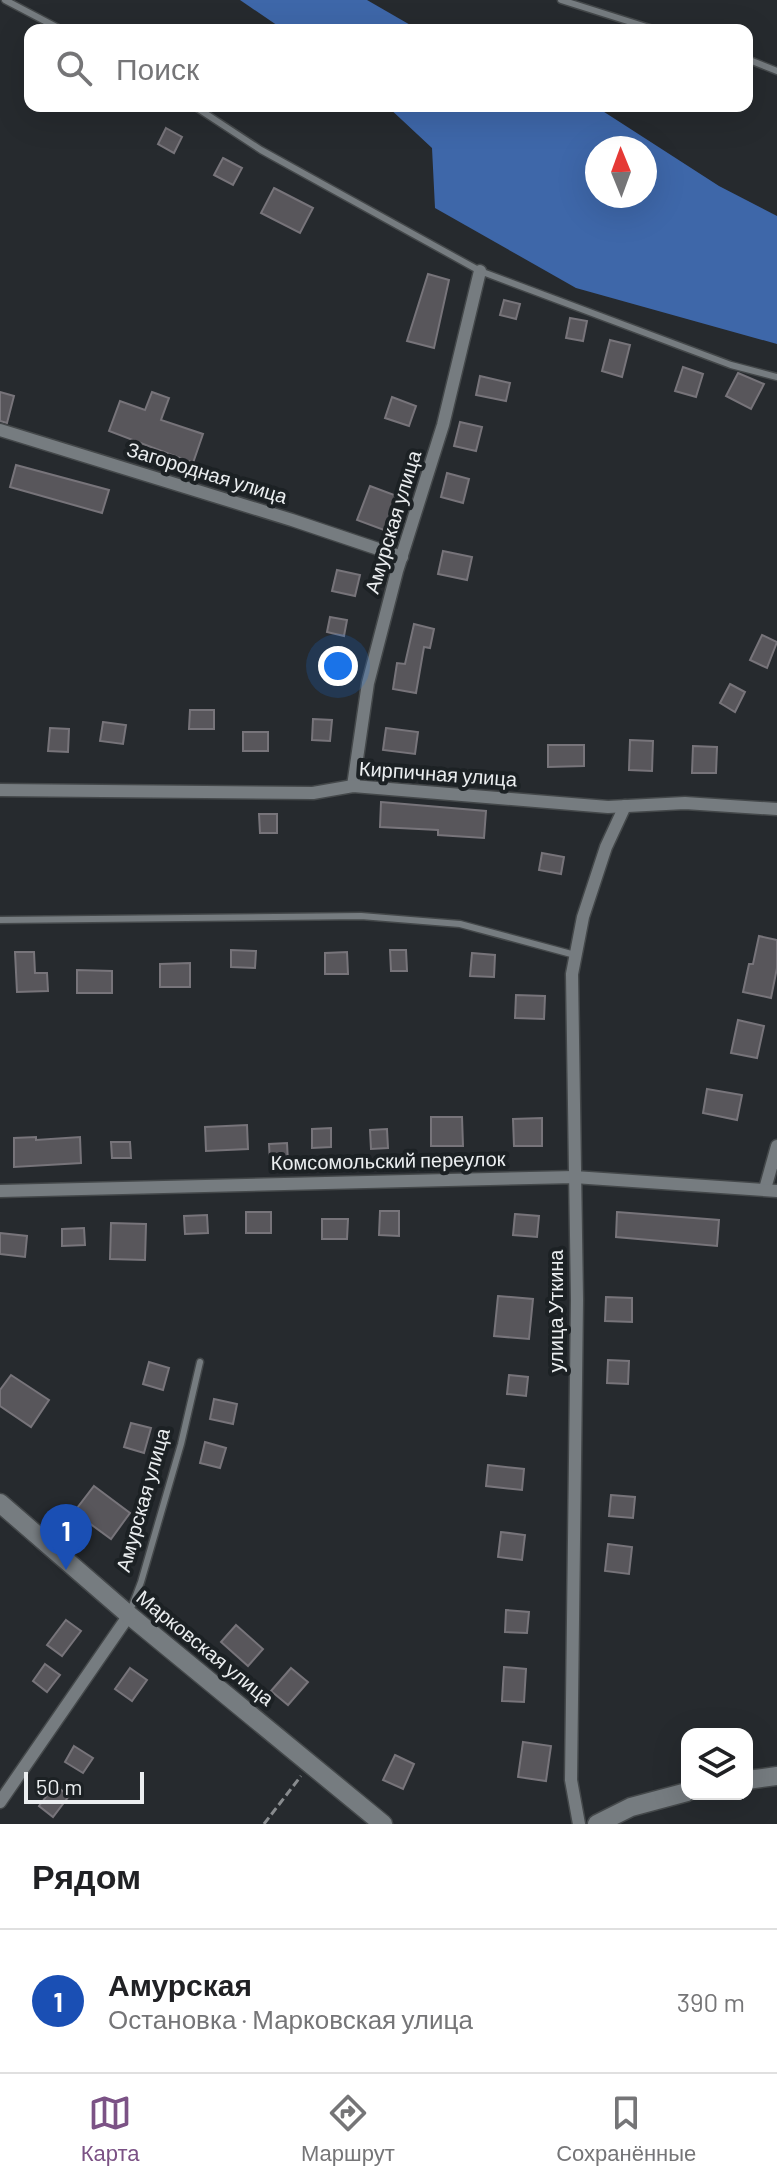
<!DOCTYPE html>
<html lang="ru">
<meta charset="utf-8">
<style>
:root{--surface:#fff;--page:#f2f2f2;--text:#202124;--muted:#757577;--line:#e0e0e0;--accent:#7b5285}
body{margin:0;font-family:Barlow,sans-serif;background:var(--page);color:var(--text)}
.controls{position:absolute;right:24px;bottom:24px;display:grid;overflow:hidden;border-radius:16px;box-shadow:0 8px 32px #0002}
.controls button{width:72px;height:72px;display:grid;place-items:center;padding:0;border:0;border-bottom:2px solid var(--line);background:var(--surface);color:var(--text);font:40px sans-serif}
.compass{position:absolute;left:585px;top:136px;width:72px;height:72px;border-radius:50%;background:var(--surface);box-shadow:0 8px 32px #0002;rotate:359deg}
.scale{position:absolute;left:24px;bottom:20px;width:120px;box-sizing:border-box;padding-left:8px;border:4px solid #ebeef0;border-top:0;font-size:22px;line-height:28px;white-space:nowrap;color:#ebeef0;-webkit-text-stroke:6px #1c2124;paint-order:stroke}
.you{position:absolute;left:338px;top:666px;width:28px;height:28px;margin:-20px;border:6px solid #fff;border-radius:50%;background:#1a73e8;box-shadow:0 0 0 12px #1a73e833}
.badge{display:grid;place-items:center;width:52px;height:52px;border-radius:50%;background:var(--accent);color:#fff;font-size:26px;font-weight:700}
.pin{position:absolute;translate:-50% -66px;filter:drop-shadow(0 2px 4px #0008)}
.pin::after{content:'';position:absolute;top:42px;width:28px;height:24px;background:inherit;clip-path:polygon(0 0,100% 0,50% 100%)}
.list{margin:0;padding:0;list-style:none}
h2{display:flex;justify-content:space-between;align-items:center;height:104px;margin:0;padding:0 32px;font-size:34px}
h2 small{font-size:26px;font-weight:400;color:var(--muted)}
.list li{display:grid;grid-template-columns:52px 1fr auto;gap:24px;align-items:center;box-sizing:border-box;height:144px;padding:0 32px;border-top:2px solid var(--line)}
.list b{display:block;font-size:30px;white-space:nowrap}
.list p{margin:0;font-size:26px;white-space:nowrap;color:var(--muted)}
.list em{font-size:26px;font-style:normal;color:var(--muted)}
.icon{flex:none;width:44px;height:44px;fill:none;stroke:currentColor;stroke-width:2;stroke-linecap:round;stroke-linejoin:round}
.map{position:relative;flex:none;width:777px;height:1824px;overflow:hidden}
.search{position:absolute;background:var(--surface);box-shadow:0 8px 32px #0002;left:24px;right:24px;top:24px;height:88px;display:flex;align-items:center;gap:20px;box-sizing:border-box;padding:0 28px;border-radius:16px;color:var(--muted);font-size:30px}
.sheet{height:248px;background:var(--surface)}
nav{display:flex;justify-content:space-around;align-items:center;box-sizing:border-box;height:112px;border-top:2px solid var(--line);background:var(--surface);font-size:22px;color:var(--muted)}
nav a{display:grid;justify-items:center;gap:4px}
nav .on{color:var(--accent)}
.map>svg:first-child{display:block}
.water{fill:#3e67a9;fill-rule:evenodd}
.building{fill:#58565b;stroke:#77747a;stroke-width:2}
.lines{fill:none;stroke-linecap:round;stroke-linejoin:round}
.lane-casing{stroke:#44484a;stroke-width:9}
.street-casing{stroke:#44484a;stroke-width:15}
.secondary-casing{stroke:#44484a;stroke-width:21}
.path{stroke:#888b8e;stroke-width:3;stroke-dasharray:8 4;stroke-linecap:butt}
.lane{stroke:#767c80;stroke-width:6}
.street{stroke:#767c80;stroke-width:12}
.secondary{stroke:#767c80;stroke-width:18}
.labels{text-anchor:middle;stroke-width:8;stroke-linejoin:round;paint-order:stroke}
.street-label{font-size:20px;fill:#ebeef0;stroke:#1c2124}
</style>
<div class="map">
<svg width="777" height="1824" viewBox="0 0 777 1824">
<rect width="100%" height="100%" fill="#262a2e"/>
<g class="water">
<path d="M 240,0 L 367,0 L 419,30 L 284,30 Z"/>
<path d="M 387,106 L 586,106 L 598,108 L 719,186 L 777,216 L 777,344 L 576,288 L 435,208 L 432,148 ZM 597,148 L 645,148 L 645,196 L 597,196 Z"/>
</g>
<g class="building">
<path d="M 166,128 L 182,137 L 174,153 L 158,144 Z"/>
<path d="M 223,158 L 242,168 L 233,185 L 214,175 Z"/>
<path d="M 274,188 L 313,208 L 300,233 L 261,213 Z"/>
<path d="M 428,274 L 449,280 L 434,348 L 407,341 Z"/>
<path d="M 504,300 L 520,304 L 516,319 L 500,315 Z"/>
<path d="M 570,318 L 587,321 L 583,341 L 566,338 Z"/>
<path d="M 610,340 L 630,345 L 622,377 L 602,371 Z"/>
<path d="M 683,367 L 703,374 L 696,397 L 675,391 Z"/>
<path d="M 738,373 L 764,384 L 751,409 L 726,396 Z"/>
<path d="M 480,376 L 510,383 L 506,401 L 476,395 Z"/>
<path d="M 0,392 L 14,396 L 7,423 L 0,421 Z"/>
<path d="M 152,392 L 169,398 L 161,420 L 203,434 L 193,463 L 109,431 L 120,401 L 145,410 Z"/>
<path d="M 392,397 L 416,406 L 409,426 L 385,418 Z"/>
<path d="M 460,422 L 482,427 L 476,451 L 454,446 Z"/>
<path d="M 16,465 L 109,490 L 102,513 L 10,487 Z"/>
<path d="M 447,473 L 469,479 L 463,503 L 441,497 Z"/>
<path d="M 370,486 L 397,496 L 384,530 L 357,520 Z"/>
<path d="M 443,551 L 472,557 L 467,580 L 438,574 Z"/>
<path d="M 337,570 L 360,575 L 355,596 L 332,591 Z"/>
<path d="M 330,617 L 347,620 L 344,636 L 327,632 Z"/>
<path d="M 414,624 L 434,629 L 430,648 L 424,647 L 416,693 L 393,689 L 397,663 L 405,664 Z"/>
<path d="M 762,635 L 777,642 L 767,668 L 750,660 Z"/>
<path d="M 730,684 L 745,692 L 735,712 L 720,703 Z"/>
<path d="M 190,710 L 214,710 L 214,729 L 189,729 Z"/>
<path d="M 313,719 L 332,720 L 330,741 L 312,740 Z"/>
<path d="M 103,722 L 126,725 L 123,744 L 100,741 Z"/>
<path d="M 50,728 L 69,729 L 68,752 L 48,751 Z"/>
<path d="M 386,728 L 418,732 L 415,754 L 383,750 Z"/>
<rect x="243" y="732" width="25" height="19"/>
<path d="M 630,740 L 653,741 L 652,771 L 629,770 Z"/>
<path d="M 548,745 L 584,745 L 584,766 L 548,767 Z"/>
<path d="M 693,746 L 717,747 L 716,773 L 692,773 Z"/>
<path d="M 381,802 L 486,811 L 484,838 L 438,835 L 438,830 L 380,827 Z"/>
<path d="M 259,814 L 277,814 L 277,833 L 260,833 Z"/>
<path d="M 542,853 L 564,857 L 561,874 L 539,870 Z"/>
<path d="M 759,936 L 777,940 L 777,968 L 771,998 L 743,992 L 749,964 L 753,964 Z"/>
<path d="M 231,950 L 256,951 L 255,968 L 231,967 Z"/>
<path d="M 390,950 L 406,950 L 407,971 L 391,971 Z"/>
<path d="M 15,952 L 34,952 L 35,973 L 47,973 L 48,991 L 17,992 Z"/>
<path d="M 347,952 L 348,974 L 325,974 L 325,953 Z"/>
<path d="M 472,953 L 495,955 L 494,977 L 470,976 Z"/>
<path d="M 190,963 L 190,987 L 160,987 L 160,964 Z"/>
<path d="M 77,970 L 112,971 L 112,993 L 77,993 Z"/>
<path d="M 516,995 L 545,996 L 544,1019 L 515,1018 Z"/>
<path d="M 738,1020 L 764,1026 L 757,1058 L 731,1053 Z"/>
<path d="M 707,1089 L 742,1095 L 737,1120 L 703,1113 Z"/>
<path d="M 431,1117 L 462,1117 L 463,1146 L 431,1146 Z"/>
<path d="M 542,1118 L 542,1146 L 514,1146 L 513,1119 Z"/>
<path d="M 247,1125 L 248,1149 L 206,1151 L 205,1127 Z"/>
<path d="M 331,1128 L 331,1147 L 312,1148 L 312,1129 Z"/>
<path d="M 387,1129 L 388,1148 L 371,1149 L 370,1130 Z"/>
<path d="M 36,1137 L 36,1140 L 80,1137 L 81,1163 L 14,1167 L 14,1138 Z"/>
<path d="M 111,1142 L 130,1142 L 131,1158 L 112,1158 Z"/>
<path d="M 287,1143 L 288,1162 L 270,1163 L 269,1144 Z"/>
<path d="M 380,1211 L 399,1211 L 399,1236 L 379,1235 Z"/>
<rect x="246" y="1212" width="25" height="21"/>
<path d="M 617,1212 L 719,1220 L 717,1246 L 616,1237 Z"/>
<path d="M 515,1214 L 539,1216 L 537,1237 L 513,1235 Z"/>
<path d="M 207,1215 L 208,1233 L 185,1234 L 184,1216 Z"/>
<path d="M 322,1219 L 348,1219 L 347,1239 L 322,1239 Z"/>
<path d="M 111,1223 L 146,1224 L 145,1260 L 110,1259 Z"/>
<path d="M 84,1228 L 85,1245 L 62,1246 L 62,1229 Z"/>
<path d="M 0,1233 L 27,1236 L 25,1257 L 0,1254 Z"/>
<path d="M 498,1296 L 533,1299 L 529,1339 L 494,1336 Z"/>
<path d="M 606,1297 L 632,1298 L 632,1322 L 605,1321 Z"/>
<path d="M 608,1360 L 629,1361 L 628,1384 L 607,1383 Z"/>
<path d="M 149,1362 L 169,1368 L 163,1390 L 143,1384 Z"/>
<path d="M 11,1375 L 49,1400 L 31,1427 L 0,1406 L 0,1390 Z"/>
<path d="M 509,1375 L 528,1377 L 526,1396 L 507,1394 Z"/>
<path d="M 214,1399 L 237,1404 L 233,1424 L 210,1419 Z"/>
<path d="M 131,1423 L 151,1428 L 144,1453 L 124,1447 Z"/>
<path d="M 205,1442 L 226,1448 L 220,1468 L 200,1463 Z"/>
<path d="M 488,1465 L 524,1469 L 522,1490 L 486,1486 Z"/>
<path d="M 94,1486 L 130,1513 L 111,1539 L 74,1512 Z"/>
<path d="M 611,1495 L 635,1497 L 633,1518 L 609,1516 Z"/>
<path d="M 501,1532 L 525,1535 L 522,1560 L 498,1557 Z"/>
<path d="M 608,1544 L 632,1547 L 629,1574 L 605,1571 Z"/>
<path d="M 506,1610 L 529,1612 L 527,1633 L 505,1632 Z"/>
<path d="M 66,1620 L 81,1631 L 62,1656 L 47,1645 Z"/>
<path d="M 236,1625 L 263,1649 L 248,1666 L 221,1642 Z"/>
<path d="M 45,1664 L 60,1675 L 47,1692 L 33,1681 Z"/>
<path d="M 504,1667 L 526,1669 L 524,1702 L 502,1701 Z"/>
<path d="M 130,1668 L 147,1680 L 132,1701 L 115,1689 Z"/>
<path d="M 291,1668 L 308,1682 L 288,1705 L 271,1691 Z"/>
<path d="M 523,1742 L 551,1746 L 546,1781 L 518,1777 Z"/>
<path d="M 74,1746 L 93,1758 L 83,1773 L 65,1762 Z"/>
<path d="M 395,1755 L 414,1764 L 403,1789 L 383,1780 Z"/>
<path d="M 55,1785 L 69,1796 L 53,1817 L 39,1806 Z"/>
</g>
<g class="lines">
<g class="lane-casing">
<g id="lane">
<path d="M 5,0 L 62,30"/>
<path d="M 561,0 L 656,30"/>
<path d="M 747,59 L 777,71"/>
<path d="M 194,106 L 261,150 L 480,271 L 731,365 L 777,377"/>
<path d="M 0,920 L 361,916 L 460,924 L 575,955"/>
<path d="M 130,1611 L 141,1582 L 181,1444 L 200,1362"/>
</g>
</g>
<g class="street-casing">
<g id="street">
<path d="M 0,430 L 292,520 L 402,557"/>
<path d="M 353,786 L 368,683 L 397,571 L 443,425 L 480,271"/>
<path d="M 0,790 L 313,793 L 353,786 L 608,807 L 685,803 L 777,809"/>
<path d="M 765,1189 L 777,1146"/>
<path d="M 0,1191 L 574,1177 L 777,1191"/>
<path d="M 0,1802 L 129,1615"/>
<path d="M 579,1824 L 571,1780 L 577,1300 L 572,974 L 583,917 L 606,847 L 625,806"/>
</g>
</g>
<g class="secondary-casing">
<g id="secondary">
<path d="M 0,1503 L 129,1615 L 383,1824"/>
<path d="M 747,1780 L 777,1776"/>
<path d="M 597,1824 L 631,1807 L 687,1792"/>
</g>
</g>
<path class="path" d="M 264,1824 L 301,1776"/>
<use href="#lane" class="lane"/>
<use href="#street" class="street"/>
<use href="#secondary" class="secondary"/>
</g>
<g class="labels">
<g class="street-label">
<text transform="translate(207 473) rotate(17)" y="7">Загородная улица</text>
<text transform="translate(393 522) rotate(-73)" y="7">Амурская улица</text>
<text transform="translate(438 774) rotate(4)" y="7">Кирпичная улица</text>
<text transform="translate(388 1161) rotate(-1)" y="7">Комсомольский переулок</text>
<text transform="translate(556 1311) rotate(-90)" y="7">улица Уткина</text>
<text transform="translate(143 1500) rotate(-74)" y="7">Амурская улица</text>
<text transform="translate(205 1648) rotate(39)" y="7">Марковская улица</text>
</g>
</g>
</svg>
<div class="controls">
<button><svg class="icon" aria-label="layers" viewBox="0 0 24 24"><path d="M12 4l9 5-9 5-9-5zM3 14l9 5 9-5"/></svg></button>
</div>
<svg class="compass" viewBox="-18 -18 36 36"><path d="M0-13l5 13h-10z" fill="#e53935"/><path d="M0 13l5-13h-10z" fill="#757577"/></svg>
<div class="scale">50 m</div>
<div class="you"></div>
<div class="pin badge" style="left:66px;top:1570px;background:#1a4fb4">1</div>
<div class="search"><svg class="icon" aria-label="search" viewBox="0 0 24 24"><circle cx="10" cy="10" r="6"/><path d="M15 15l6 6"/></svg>Поиск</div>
</div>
<section class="sheet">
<h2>Рядом<small></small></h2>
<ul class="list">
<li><span class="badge" style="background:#1a4fb4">1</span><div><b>Амурская</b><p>Остановка · Марковская улица</p></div><em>390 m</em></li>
</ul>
</section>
<nav>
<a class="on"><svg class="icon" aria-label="map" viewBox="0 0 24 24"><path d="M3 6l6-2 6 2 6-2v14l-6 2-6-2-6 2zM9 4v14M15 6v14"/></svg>Карта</a>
<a><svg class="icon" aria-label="directions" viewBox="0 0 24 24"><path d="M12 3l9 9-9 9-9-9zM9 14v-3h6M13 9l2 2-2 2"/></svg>Маршрут</a>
<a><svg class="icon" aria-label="saved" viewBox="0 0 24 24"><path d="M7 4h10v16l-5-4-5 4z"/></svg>Сохранённые</a>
</nav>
